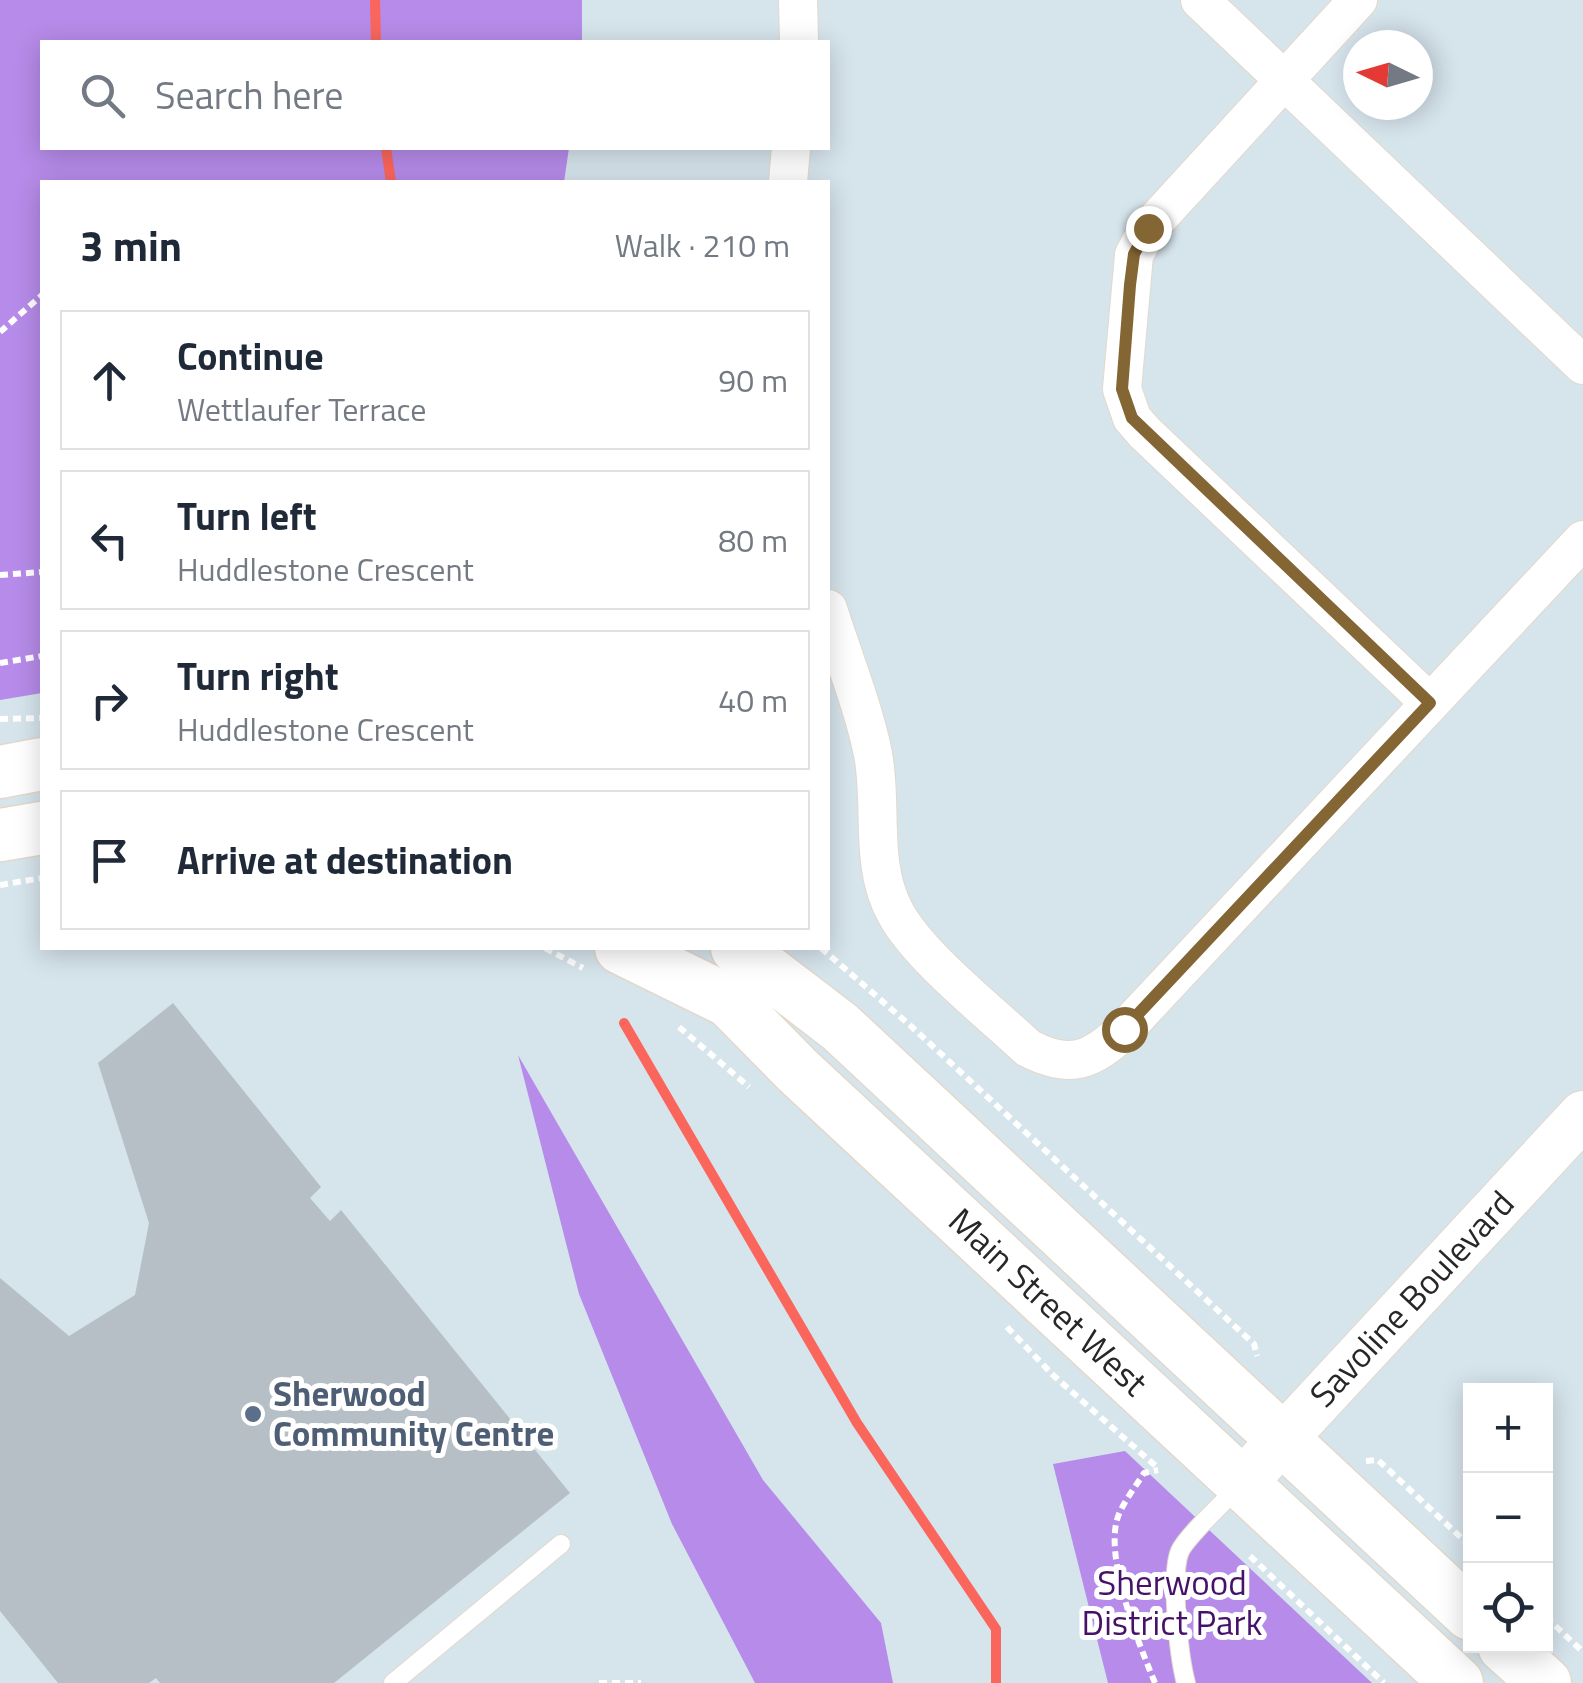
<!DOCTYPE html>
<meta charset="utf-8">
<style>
:root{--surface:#fff;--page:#f6f6f7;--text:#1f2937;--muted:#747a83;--line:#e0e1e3}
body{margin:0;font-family:"Titillium Web",sans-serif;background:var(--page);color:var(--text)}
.controls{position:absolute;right:30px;bottom:30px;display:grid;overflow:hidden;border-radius:0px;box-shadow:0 5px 25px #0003}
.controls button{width:90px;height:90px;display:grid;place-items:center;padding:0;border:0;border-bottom:2px solid var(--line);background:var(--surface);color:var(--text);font:50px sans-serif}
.compass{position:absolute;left:1343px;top:30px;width:90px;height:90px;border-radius:50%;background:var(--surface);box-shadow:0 5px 25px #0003;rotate:275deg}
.stop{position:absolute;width:30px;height:30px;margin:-22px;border:8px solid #846534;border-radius:50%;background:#fff}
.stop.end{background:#846534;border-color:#fff;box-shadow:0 2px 10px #0008}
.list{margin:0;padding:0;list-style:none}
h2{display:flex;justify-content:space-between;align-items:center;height:130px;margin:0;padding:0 40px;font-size:42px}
h2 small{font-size:32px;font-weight:400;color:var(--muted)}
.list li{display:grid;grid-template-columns:65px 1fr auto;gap:30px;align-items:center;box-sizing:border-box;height:140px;margin:0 20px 20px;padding:0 20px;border:2px solid var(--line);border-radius:0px}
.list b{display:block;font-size:38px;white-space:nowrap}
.list p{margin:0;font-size:32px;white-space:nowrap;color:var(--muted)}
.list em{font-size:32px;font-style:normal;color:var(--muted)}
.icon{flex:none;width:55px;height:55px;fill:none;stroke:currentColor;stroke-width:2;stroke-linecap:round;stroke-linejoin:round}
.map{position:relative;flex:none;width:1583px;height:1683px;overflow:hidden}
.search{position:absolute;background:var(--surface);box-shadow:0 5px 25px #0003;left:40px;top:40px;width:790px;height:110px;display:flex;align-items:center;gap:25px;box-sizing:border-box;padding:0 35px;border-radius:0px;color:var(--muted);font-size:38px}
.panel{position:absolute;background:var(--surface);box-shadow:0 5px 25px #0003;left:40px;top:180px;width:790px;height:770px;border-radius:0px}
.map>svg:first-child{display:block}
.green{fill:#b68be9}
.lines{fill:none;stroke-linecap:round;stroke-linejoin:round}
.stream{stroke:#fb665c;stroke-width:10}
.building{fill:#b6bfc6}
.service-casing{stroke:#e2d9cb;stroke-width:20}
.minor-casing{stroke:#e2d9cb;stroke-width:40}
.tertiary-casing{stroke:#e2d9cb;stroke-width:50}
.secondary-casing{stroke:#e2d9cb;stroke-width:55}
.path{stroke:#fff;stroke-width:6;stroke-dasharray:8 5;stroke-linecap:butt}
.service{stroke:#fff;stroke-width:18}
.minor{stroke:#fff;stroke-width:38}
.tertiary{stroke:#fff;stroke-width:48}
.secondary{stroke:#fff;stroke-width:52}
.route{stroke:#846534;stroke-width:12}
.service-dot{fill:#5c6f8a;stroke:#fff;stroke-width:4}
.labels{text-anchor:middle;stroke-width:10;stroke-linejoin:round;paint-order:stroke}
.street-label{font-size:35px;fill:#272727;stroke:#fff}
.service-label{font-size:35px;font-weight:bold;fill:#4e5e75;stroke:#fff;text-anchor:start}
.park-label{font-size:35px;fill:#451169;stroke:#fff}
</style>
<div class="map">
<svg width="1583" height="1683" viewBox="0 0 1583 1683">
<rect width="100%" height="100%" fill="#d6e4ec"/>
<g class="green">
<path d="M 0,0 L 582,0 L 582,42 L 42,42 L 42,148 L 569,148 L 564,182 L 42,182 L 42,693 L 0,700 Z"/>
<path d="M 518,1055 L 763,1480 L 881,1623 L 893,1683 L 755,1683 L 672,1524 L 579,1294 Z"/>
<path d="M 1125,1451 L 1372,1683 L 1108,1683 L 1053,1464 Z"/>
</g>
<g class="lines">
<g class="stream">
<path d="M 375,0 L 376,42"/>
<path d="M 386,148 L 391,182"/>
<path d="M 624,1023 L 857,1423 L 996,1629 L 996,1683"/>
</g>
</g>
<path class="building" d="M 173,1003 L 321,1187 L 310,1198 L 330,1221 L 341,1210 L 570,1493 L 334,1683 L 160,1683 L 156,1678 L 149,1683 L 58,1683 L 0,1611 L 0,1278 L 69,1336 L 135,1295 L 149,1223 L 98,1063 Z"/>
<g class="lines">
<g class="service-casing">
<g id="service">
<path d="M 393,1683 L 561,1544"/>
<path d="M 1186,1683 C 1179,1657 1170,1574 1180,1551 C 1187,1536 1225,1501 1238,1487"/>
</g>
</g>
<g class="minor-casing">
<g id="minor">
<path d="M 798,0 L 799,42"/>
<path d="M 1200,0 L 1583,365"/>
<path d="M 1358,0 L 1148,229 L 1134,255 L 1122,389 L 1132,418 L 1144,432 L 1430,703"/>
<path d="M 788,182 L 791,148"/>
<path d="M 828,609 C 843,657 863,705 873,754 C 883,806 869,864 895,912 C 918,956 990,1012 1028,1048 C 1070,1070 1092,1061 1125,1029 L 1583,540"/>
</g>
</g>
<g class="tertiary-casing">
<path id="tertiary" d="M 1242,1483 L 1583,1115"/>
</g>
<g class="secondary-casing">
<g id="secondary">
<path d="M 0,772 L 42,764"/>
<path d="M 0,835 L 42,828"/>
<path d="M 621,948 L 729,1001 L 798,1071 L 1457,1683"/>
<path d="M 737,948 L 840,1027 L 1470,1614"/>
<path d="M 1504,1646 L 1545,1683"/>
</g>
</g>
<g class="path">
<path d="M 0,332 L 42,295"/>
<path d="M 0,575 L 42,572"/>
<path d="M 0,663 L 42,656"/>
<path d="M 0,719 L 42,718"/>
<path d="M 0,885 L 42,878"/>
<path d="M 545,948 L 583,968"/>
<path d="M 821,948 L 912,1027 L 1254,1344 L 1257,1356"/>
<path d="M 679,1027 L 749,1087"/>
<path d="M 1007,1327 L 1053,1375 L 1159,1469"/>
<path d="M 1366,1461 L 1378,1460 L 1470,1546"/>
<path d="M 1250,1556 L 1384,1683"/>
<path d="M 1546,1617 L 1583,1652"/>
<path d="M 599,1683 L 641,1683"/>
<path d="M 1155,1683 C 1139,1644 1102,1554 1119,1514 C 1125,1500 1136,1486 1144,1473 L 1158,1470"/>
</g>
<use href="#service" class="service"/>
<use href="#minor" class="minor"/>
<use href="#tertiary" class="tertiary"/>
<use href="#secondary" class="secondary"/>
</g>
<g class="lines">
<path class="route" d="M 1124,1029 L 1430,703 L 1132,418 L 1122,389 L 1130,285 L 1134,254 L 1148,228"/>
</g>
<circle class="service-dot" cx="253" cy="1414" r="10"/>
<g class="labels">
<g class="street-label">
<text transform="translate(1412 1299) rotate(-47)" y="12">Savoline Boulevard</text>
<text transform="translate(1048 1302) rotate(43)" y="12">Main Street West</text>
</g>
<g class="service-label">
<text x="273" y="1406">Sherwood<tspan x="273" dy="40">Community Centre</tspan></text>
</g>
<g class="park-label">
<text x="1172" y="1595">Sherwood<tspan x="1172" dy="40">District Park</tspan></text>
</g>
</g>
</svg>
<div class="controls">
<button>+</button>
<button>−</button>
<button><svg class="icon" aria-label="locate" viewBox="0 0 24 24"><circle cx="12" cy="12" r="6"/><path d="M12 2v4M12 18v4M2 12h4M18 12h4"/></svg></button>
</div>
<svg class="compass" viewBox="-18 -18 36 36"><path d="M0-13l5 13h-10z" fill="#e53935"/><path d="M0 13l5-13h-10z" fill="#747a83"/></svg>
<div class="stop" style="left:1124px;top:1029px"></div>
<div class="stop end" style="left:1148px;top:228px"></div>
<div class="search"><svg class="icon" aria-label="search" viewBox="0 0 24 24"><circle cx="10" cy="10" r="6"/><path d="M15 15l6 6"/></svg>Search here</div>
<section class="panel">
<h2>3 min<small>Walk · 210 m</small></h2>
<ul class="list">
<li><svg class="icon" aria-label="ahead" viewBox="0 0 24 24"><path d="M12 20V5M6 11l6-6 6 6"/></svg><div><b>Continue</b><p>Wettlaufer Terrace</p></div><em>90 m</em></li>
<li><svg class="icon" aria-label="left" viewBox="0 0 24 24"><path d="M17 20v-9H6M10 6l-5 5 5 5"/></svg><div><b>Turn left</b><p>Huddlestone Crescent</p></div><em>80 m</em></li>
<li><svg class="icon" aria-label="right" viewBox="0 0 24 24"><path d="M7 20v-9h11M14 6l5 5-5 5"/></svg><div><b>Turn right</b><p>Huddlestone Crescent</p></div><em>40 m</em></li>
<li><svg class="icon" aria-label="arrive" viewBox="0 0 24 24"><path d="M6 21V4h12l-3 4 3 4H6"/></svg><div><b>Arrive at destination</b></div></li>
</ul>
</section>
</div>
